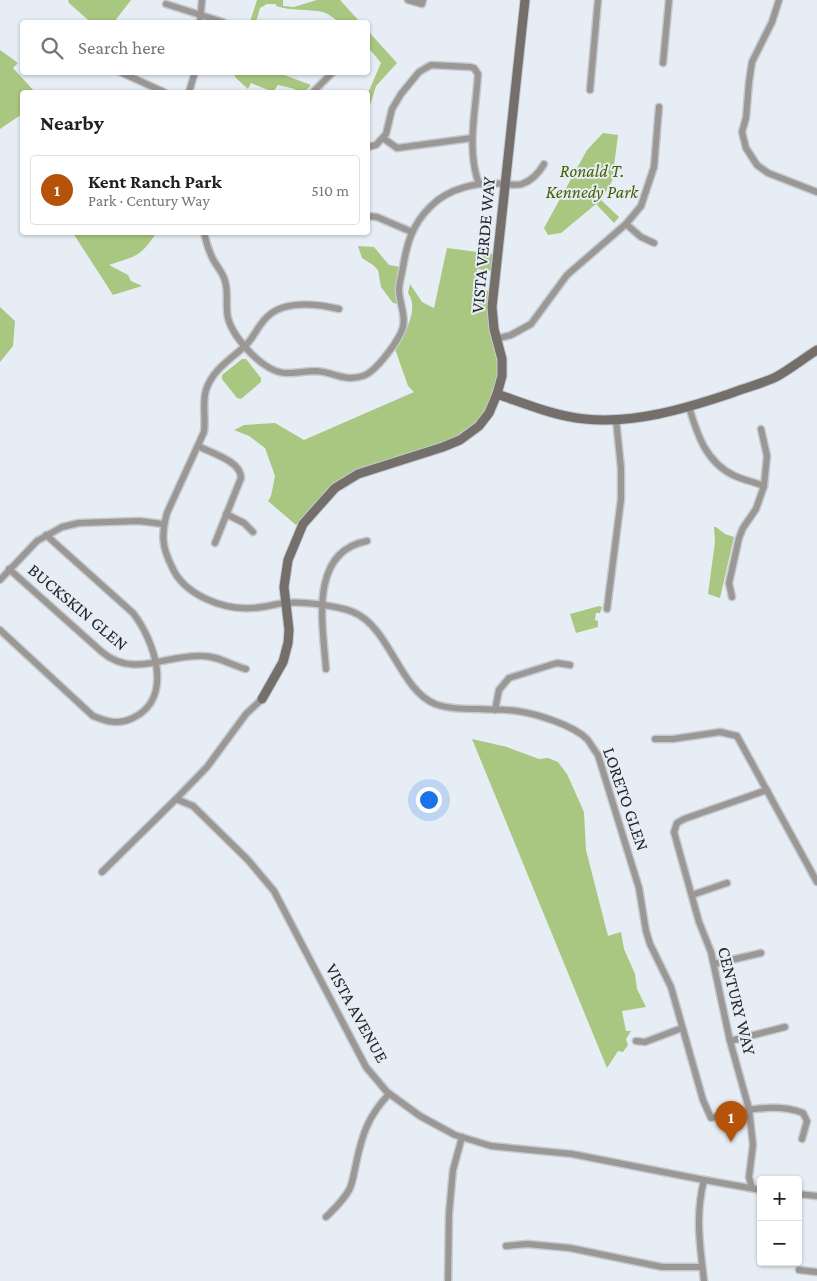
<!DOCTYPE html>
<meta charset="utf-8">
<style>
:root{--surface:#fff;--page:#f2f2f2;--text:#202124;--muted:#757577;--line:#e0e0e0;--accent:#b45309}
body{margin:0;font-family:"Crimson Pro",serif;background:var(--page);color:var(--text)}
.controls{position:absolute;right:15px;bottom:15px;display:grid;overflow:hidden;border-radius:5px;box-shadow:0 1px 4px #0004}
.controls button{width:45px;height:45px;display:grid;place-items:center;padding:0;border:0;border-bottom:1px solid var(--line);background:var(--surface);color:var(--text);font:25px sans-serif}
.you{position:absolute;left:428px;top:799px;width:18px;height:18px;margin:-12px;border:4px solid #fff;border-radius:50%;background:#1a73e8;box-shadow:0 0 0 8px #1a73e833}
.badge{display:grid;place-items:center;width:32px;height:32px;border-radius:50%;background:var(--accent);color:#fff;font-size:16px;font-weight:700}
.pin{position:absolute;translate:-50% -41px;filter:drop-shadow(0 1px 2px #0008)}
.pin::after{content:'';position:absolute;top:26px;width:18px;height:15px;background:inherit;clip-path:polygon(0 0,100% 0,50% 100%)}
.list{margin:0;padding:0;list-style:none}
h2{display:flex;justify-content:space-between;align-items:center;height:65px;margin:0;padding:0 20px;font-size:21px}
h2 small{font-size:16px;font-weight:400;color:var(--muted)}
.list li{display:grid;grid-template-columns:32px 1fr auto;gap:15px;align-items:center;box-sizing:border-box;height:70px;margin:0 10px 10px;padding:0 10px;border:1px solid var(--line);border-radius:5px}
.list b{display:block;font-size:19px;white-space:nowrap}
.list p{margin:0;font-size:16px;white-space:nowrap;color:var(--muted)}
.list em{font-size:16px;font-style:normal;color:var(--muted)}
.icon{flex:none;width:28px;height:28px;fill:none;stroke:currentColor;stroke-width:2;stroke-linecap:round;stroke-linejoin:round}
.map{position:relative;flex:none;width:817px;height:1281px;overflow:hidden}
.search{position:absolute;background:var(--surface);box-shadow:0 1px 4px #0004;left:20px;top:20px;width:350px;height:55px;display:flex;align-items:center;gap:12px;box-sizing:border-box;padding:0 18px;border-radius:5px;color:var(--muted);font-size:19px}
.panel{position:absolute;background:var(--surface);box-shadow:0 1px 4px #0004;left:20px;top:90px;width:350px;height:145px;border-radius:5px}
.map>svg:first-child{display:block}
.green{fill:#a9c781}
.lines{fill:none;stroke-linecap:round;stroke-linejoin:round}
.street-casing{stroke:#c4c9d0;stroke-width:9}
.secondary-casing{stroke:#c4c9d0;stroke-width:11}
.street{stroke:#9b9795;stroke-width:6}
.secondary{stroke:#746f6b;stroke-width:9}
.labels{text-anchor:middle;stroke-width:4;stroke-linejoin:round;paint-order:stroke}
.park-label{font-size:18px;font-style:italic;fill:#446201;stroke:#e7edf5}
.street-label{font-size:18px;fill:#25272a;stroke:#e7edf5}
</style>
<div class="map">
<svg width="817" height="1281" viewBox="0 0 817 1281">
<rect width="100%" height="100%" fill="#e7edf5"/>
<g class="green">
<path d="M 68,0 L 131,0 L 114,22 L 88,22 L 88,20 L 69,3 Z"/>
<path d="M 257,0 L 283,0 L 283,6 L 294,7 L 317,0 L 340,0 L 360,22 C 354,23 346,24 340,22 C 333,19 330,14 323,12 C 307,9 291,11 276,6 L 276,4 L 267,4 L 260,8 L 256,22 L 250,22 Z"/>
<path d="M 368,31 L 397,63 L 376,86 L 368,112 L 368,93 L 381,63 L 373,53 L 368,48 Z"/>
<path d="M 0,50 L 18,63 L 13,68 L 35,92 L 22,92 L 22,114 L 0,129 Z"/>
<path d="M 233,73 L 279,73 L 311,85 L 305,92 L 294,92 L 295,89 L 278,85 L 273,92 L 251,83 L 248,89 L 236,78 Z"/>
<path d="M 603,133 L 618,135 L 612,181 L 601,200 L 619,217 L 614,223 L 596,204 L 561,233 L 548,235 L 544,228 L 587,150 Z"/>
<path d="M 73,233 L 156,233 C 140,258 135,256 109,265 L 128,275 L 131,281 L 142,286 L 113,295 Z"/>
<path d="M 358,246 L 374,247 L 389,265 L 400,267 L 396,287 L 398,304 L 393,303 L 381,287 L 378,270 L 373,265 L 362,258 Z"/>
<path d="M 447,248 L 493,254 L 492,271 L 477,269 L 474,289 L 489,291 L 487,308 L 489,325 L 497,361 L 497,380 L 492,399 L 484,414 L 463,436 L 368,466 L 343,478 L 325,493 L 296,525 L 268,501 L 271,496 L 275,476 L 265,448 L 249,436 L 234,430 L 244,425 L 275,423 L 304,440 L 414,392 L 408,386 L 395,349 C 404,334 420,310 408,293 L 410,284 L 422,302 L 434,308 Z"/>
<path d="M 0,307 L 15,321 L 13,346 L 0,362 Z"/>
<path d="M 242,359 L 246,359 L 261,378 L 261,382 L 241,399 L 237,398 L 222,379 L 222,375 Z"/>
<path d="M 714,527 L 716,527 L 725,534 L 734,537 L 720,598 L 708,594 L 715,542 Z"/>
<path d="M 599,606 L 602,607 L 600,613 L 596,613 L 595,620 L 598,621 L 598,627 L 576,633 L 570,614 Z"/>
<path d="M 472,739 L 507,747 L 539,759 L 548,758 L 558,762 L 567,774 L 584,812 L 586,850 L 608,936 L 621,932 L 624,949 L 635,974 L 637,989 L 646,1007 L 622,1011 L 626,1031 L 631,1031 L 626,1039 L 628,1045 L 623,1052 L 618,1051 L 607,1068 Z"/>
</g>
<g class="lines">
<g class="street-casing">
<g id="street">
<path d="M 408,0 L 422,4 L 423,0"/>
<path d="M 779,0 L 772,22 L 752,62 L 749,82 L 746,118 L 742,132 L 746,148 L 757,165 L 768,173 L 817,192"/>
<path d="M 166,4 L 223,22"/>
<path d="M 200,22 L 202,0"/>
<path d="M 663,63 L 669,0"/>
<path d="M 120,72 L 164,92"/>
<path d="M 590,90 L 598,0"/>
<path d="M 189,92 L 195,72"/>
<path d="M 313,92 L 333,72"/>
<path d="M 383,138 L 397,148 L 472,138"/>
<path d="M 368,147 L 376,145 L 386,134 L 392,109 L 401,94 L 419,72 L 431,65 L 470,67 L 474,68 L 478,74 C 476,110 466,149 479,184"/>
<path d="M 368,216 L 377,217 L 412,232"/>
<path d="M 626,224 L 641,237 L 654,243"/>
<path d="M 204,232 C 206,242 209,252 214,261 C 218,268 223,273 225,281 C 229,293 225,306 228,318 C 233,339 266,375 289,373 C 298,373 307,371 316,371 C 334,372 343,382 363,376 C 376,372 400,339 403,327 C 406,314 399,302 399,290 C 399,282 402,274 403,267 C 407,243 412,225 430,207 C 448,188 479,181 504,184 C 510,184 516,186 522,184 C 533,180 539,173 544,164"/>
<path d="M 339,309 C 317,304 284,299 266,318 C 258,326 254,337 246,345 C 230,360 213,369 206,390 C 202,403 206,419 204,432 L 167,513 C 161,535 162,547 172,567 C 184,595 223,610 252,608 C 263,608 274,604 286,603 C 301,601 339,606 353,612 C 390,627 399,689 435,704 C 449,709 465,709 480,709 C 492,710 505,709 517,711 C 537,714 573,725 587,739 C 591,744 594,750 598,755 L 639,888 L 646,931 L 650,944 L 671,987 L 703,1100 L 711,1118 C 740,1111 774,1102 803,1113 L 807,1121 L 802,1139"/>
<path d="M 496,339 L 511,335 L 531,324 L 567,275 L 626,224 L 641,206 L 654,167 L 659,107"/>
<path d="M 689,407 C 697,434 706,463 735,476 C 744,480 754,482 764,486"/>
<path d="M 198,446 C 211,453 241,461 241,478 L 215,543"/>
<path d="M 226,514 L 244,523 L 253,532"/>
<path d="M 9,569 L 102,652 C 134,679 166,654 202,656 C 219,656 230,665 246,669"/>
<path d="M 0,580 L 37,541 L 62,527 L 79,523 L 139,521 L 163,524"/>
<path d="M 732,597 L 729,583 L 739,538 L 743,528 L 756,509 L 764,486 L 767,456 L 761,429"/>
<path d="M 607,609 L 621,499 L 621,468 L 616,419"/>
<path d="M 0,630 L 93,716 C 108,722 118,725 133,718 C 175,698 154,640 133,613 L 46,535"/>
<path d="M 326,669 C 323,626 308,552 367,541"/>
<path d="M 495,710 L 499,690 L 509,678 L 557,663 L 570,665"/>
<path d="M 655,739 L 673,739 L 720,732 L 737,736 L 817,882"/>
<path d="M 176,799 L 207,767 L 246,714 L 262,699"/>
<path d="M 102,872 L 176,799 L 193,806 L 248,860 L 274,891 L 366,1067 L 387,1092 L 420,1116 L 455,1135 L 491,1146 L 572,1154 L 699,1179 L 761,1190"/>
<path d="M 692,895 L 727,883"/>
<path d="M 714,964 L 761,953"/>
<path d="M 636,1041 L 645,1042 L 682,1028"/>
<path d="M 730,1041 L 785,1027"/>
<path d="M 752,1188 L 749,1177 L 753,1145 L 749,1109 L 730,1041 L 711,952 L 699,922 L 674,832 L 677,823 L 684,819 L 767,790"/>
<path d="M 798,1194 L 817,1196"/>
<path d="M 326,1217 C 334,1209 343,1201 349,1190 C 353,1183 354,1172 356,1164 C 362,1135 368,1116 389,1094"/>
<path d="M 506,1246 L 527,1244 L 570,1248 L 662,1267 L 702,1267"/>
<path d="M 799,1270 L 817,1272"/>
<path d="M 448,1281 L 449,1214 L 453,1170 L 462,1137"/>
<path d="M 704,1281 C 700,1245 695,1216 704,1180"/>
</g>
</g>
<g class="secondary-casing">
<g id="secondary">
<path d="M 497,394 C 526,404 554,416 585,419 C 634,424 684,409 729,394 C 745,388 761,384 776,377 C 790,369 803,359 817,350"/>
<path d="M 262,699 L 283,662 L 288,643 L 289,630 L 284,587 L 288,560 L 303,524 L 335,488 L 358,474 L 443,447 L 460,440 L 479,426 L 489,413 L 497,394 L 502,376 L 502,359 L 494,329 L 492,307 L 525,0"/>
</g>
</g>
<use href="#street" class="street"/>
<use href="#secondary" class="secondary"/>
</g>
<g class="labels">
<g class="park-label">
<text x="592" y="177">Ronald T.<tspan x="592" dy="21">Kennedy Park</tspan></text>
</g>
<g class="street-label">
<text transform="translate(483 245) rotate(-85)" y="6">VISTA VERDE WAY</text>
<text transform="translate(78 607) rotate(40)" y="6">BUCKSKIN GLEN</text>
<text transform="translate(626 799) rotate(71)" y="6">LORETO GLEN</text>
<text transform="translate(737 1001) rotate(76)" y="6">CENTURY WAY</text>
<text transform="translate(357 1013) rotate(61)" y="6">VISTA AVENUE</text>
</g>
</g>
</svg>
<div class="controls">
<button>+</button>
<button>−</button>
</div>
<div class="you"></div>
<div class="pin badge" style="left:731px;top:1142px">1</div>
<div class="search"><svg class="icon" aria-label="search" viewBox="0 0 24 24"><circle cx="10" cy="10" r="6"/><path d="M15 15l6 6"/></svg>Search here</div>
<section class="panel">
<h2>Nearby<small></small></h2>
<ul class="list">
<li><span class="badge">1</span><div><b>Kent Ranch Park</b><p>Park · Century Way</p></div><em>510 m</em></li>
</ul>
</section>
</div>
